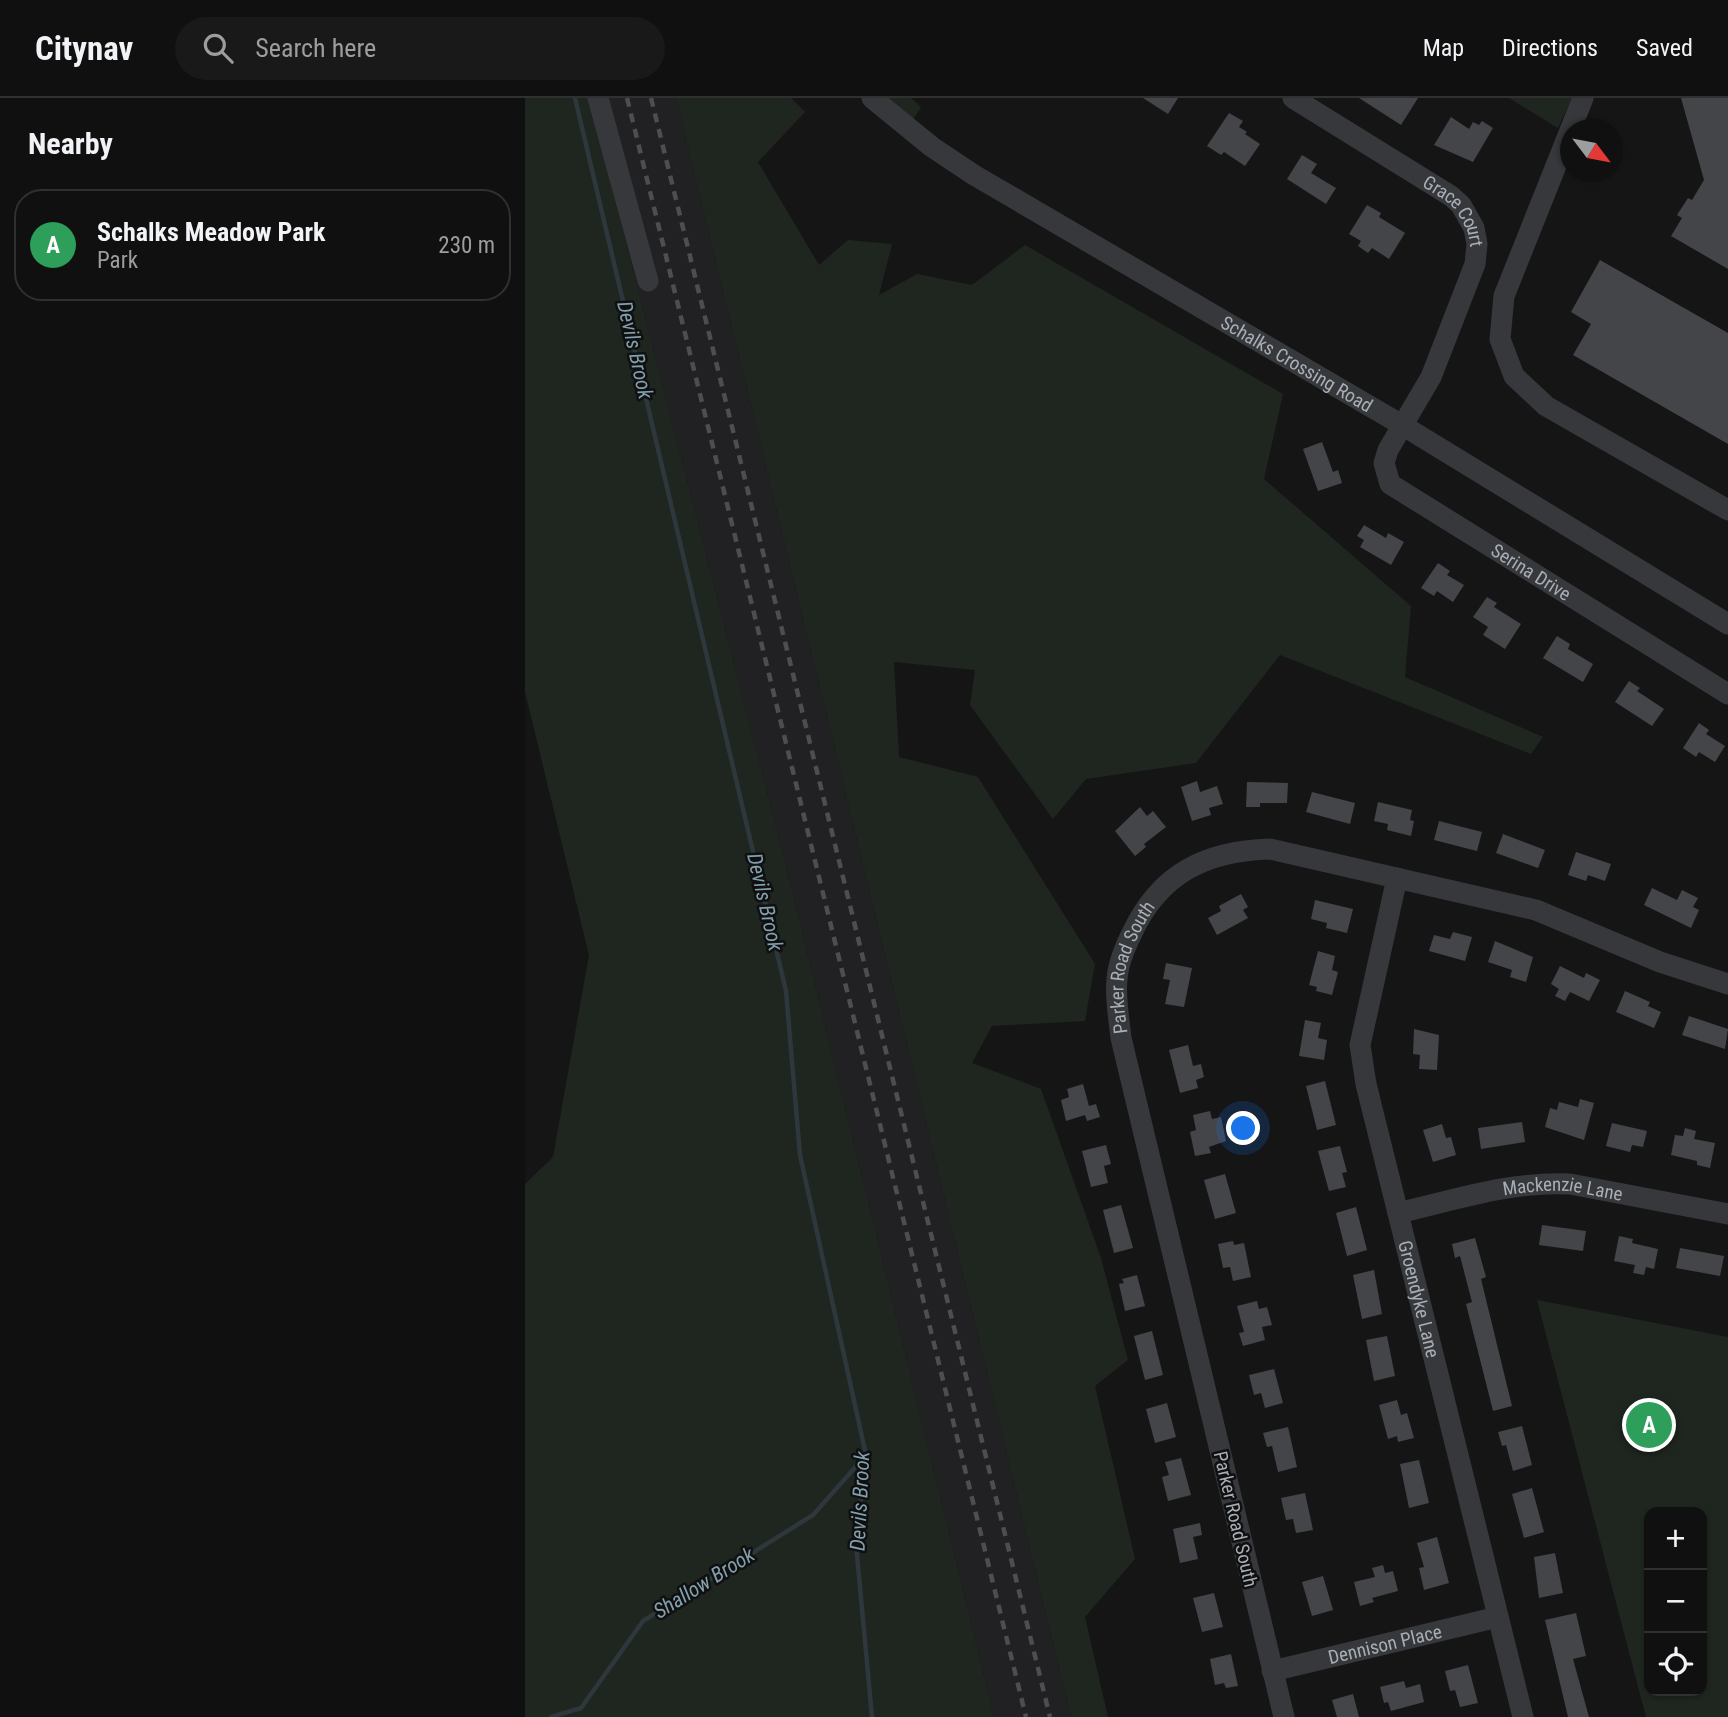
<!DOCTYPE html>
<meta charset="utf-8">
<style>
:root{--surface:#101010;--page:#191919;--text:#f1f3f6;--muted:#9c9d9f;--line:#303030;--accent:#ea580c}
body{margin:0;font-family:"Roboto Condensed",sans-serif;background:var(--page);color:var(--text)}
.controls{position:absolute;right:21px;bottom:21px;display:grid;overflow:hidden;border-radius:14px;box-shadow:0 2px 5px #0004}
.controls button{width:63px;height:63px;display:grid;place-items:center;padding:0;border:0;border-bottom:2px solid var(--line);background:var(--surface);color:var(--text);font:35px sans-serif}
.compass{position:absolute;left:1035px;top:21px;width:63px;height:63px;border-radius:50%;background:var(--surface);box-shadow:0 2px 5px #0004;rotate:122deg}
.you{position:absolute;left:719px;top:1031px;width:24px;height:24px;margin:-18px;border:5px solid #fff;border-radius:50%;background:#1a73e8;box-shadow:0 0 0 10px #1a73e833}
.badge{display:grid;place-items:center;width:46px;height:46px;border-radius:50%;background:var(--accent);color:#fff;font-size:23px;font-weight:700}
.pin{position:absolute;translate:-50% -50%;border:4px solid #fff;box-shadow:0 2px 7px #0006}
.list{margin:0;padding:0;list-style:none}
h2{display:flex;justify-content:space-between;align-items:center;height:91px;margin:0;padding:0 28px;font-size:30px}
h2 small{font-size:23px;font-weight:400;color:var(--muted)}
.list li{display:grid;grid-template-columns:46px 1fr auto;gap:21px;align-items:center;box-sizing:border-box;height:112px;margin:0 14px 14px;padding:0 14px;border:2px solid var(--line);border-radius:28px}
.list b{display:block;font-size:26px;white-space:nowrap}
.list p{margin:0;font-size:23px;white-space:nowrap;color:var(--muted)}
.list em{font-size:23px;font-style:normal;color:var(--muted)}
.icon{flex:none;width:38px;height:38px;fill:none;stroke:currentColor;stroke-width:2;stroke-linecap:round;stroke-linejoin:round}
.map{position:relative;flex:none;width:1203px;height:1619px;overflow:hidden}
header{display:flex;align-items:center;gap:42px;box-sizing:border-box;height:98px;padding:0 35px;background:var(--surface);border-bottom:2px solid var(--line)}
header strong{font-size:33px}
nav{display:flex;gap:38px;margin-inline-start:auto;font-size:24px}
.search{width:490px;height:63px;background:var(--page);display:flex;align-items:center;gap:18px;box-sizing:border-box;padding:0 24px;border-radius:38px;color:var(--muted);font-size:26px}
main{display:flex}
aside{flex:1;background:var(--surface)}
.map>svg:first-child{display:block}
.built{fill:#212123}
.green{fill:#1f261f;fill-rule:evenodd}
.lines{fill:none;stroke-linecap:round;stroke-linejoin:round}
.stream{stroke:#2e373b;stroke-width:4.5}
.building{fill:#444549}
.minor{stroke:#36383b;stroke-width:21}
.rail{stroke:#4b4e52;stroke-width:4.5;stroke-dasharray:9 7;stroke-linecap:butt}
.labels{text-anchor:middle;stroke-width:5;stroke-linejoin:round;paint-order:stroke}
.street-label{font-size:19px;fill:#a8aeb5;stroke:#101011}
.water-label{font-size:21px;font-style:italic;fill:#82a0ad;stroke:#101011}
</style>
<header>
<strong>Citynav</strong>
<div class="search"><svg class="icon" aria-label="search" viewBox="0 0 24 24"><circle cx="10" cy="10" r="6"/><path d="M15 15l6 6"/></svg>Search here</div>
<nav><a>Map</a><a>Directions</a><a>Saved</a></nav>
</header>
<main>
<aside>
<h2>Nearby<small></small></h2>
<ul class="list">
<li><span class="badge" style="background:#2e9e5b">A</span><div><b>Schalks Meadow Park</b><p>Park</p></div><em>230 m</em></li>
</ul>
</aside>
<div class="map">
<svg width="1203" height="1619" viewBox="0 0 1203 1619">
<rect width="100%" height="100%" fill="#151516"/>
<path class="built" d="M 64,0 L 151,0 L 546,1619 L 469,1619 L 265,784 Z"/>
<g class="green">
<path d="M 0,0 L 64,0 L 265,784 L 469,1619 L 0,1619 L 0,1086 L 28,1059 L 64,857 L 0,594 Z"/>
<path d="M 151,0 L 266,0 L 280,14 L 233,64 L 294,167 L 323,142 L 367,146 L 354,197 L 392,176 L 447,187 L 500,147 L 758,296 L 739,381 L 886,508 L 880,579 L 1018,639 L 1006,656 L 755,557 L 671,665 L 561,681 L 528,721 L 445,607 L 450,572 L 369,564 L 374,659 L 453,679 L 570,866 L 560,923 L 467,928 L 447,965 L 516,991 L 576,1160 L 603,1262 L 570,1288 L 610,1461 L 560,1519 L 583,1619 L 546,1619 Z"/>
<path d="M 358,0 L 386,0 L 396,9 L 387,24 Z"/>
<path d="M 984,0 L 1047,0 L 1033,30 Z"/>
<path d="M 1012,1202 L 1203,1239 L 1203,1619 L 1121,1619 ZM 1124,1414 L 1177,1414 L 1177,1593 L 1124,1593 Z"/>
</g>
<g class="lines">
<g class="stream">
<path d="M 50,0 L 261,893 L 275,1057 L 341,1357 L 331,1446 L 347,1619"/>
<path d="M 26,1619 L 56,1610 L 118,1523 L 288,1417 L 341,1357"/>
</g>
</g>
<g class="building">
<path d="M 618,0 L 653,0 L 643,16 Z"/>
<path d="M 834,0 L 893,0 L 876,27 Z"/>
<path d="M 1156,0 L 1203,0 L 1203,171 L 1146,138 L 1157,120 L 1152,117 L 1163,100 L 1167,102 L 1179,82 Z"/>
<path d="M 704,15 L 718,23 L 714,29 L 722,34 L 720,36 L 735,46 L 720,68 L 699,54 L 696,57 L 682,48 Z"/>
<path d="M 926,19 L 944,31 L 948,24 L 954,27 L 957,23 L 968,30 L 948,64 L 909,47 Z"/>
<path d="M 777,57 L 792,66 L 786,75 L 811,90 L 801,106 L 762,81 Z"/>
<path d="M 842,107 L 856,115 L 854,119 L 880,135 L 864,161 L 847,150 L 843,155 L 833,148 L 836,143 L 824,136 Z"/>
<path d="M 1075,162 L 1203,235 L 1203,346 L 1048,257 L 1066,226 L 1046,214 Z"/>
<path d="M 797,344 L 808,374 L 813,372 L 817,385 L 793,393 L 778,351 Z"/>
<path d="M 839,427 L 861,440 L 863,435 L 879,444 L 866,467 L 835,449 L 839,442 L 832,438 Z"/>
<path d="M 913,465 L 925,473 L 922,477 L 939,487 L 928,504 L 912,493 L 909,498 L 896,490 Z"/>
<path d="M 962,499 L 972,505 L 969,509 L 996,526 L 980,551 L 958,537 L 963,529 L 948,519 Z"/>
<path d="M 1032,538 L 1045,546 L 1043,551 L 1068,566 L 1058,584 L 1018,560 Z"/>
<path d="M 1104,583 L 1115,590 L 1112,593 L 1139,611 L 1127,628 L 1090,604 Z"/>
<path d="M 1174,625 L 1184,632 L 1181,636 L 1200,648 L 1190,664 L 1174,654 L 1171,659 L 1158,650 Z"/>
<path d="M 672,683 L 675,694 L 692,688 L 698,706 L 684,710 L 686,717 L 667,723 L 656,689 Z"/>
<path d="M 722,684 L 763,685 L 762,705 L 735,705 L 735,709 L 721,709 Z"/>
<path d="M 787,694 L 830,705 L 825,726 L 781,714 Z"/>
<path d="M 853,704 L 887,712 L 885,722 L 889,723 L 886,738 L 862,732 L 863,726 L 849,723 Z"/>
<path d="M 615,709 L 622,718 L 628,713 L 641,729 L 619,746 L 621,749 L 610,758 L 590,733 Z"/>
<path d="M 914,723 L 957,734 L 952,753 L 909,742 Z"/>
<path d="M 978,736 L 1020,752 L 1013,770 L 971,755 Z"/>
<path d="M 1051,754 L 1086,766 L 1080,783 L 1063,777 L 1061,783 L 1043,777 Z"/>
<path d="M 1127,790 L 1152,802 L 1157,792 L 1173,800 L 1168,809 L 1174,812 L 1166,830 L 1119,807 Z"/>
<path d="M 716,796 L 723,809 L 718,812 L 723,820 L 692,837 L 683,820 L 696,813 L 694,808 Z"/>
<path d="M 790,802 L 828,811 L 822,835 L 801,830 L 802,825 L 786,821 Z"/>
<path d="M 928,834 L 947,839 L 940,863 L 904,853 L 909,837 L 925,841 Z"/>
<path d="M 970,843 L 1008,859 L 1001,884 L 985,879 L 987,872 L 963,864 Z"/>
<path d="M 793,853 L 810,858 L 807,872 L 813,874 L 807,897 L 791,893 L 792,889 L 784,887 Z"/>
<path d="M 641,865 L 667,870 L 659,909 L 640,906 L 645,882 L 638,881 Z"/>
<path d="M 1035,868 L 1059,880 L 1061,875 L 1075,882 L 1064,903 L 1045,894 L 1040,903 L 1030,898 L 1034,891 L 1026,886 Z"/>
<path d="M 1100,893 L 1125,904 L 1123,908 L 1136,914 L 1129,930 L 1091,914 Z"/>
<path d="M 1164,918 L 1203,931 L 1200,951 L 1157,937 Z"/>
<path d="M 780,922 L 796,925 L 793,940 L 802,942 L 799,962 L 774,958 Z"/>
<path d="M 889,931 L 914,937 L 912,972 L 894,971 L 895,957 L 888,956 Z"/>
<path d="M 663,947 L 668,968 L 676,966 L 679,979 L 671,982 L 673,990 L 655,995 L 644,952 Z"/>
<path d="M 800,983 L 811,1027 L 792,1032 L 781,988 Z"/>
<path d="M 558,986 L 564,1008 L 571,1006 L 575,1019 L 562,1023 L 560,1017 L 541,1023 L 536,1002 L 544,999 L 542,991 Z"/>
<path d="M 1055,1001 L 1069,1005 L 1059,1042 L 1020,1029 L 1025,1010 L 1032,1012 L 1034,1004 L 1053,1009 Z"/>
<path d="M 685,1013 L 687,1021 L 696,1019 L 701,1043 L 684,1049 L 686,1055 L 670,1058 L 665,1034 L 671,1032 L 668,1017 Z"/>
<path d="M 997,1024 L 1000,1044 L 956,1051 L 953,1030 Z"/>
<path d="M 1087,1025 L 1122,1033 L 1118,1049 L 1107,1047 L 1105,1054 L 1081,1048 Z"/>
<path d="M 917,1026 L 921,1040 L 926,1039 L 931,1057 L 908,1064 L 898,1032 Z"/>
<path d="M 1160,1030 L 1171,1033 L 1169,1041 L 1190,1045 L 1185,1070 L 1172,1067 L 1172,1063 L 1146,1057 L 1150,1037 L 1158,1038 Z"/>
<path d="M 581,1047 L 586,1066 L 579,1068 L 583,1085 L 566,1089 L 557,1053 Z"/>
<path d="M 815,1048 L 822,1074 L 817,1075 L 821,1089 L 804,1093 L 793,1053 Z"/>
<path d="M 700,1076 L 711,1115 L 690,1121 L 679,1082 Z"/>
<path d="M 596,1107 L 608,1150 L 589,1155 L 578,1112 Z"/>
<path d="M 831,1109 L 842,1152 L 822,1158 L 811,1115 Z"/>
<path d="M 1017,1127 L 1061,1133 L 1058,1153 L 1014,1147 Z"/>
<path d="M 1094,1138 L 1108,1141 L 1107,1145 L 1133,1151 L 1129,1171 L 1121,1169 L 1119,1177 L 1108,1175 L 1110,1167 L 1089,1163 Z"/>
<path d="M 950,1140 L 961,1179 L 956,1181 L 987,1308 L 968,1313 L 941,1206 L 947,1204 L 935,1158 L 930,1160 L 927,1146 Z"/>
<path d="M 708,1143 L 709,1147 L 719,1145 L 726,1179 L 708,1183 L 705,1169 L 698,1170 L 693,1146 Z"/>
<path d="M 1155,1150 L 1199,1158 L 1195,1178 L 1151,1170 Z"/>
<path d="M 849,1172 L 857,1216 L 837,1221 L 828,1177 Z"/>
<path d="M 612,1177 L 620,1208 L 600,1213 L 594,1186 L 599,1185 L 597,1181 Z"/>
<path d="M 732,1203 L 734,1211 L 742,1209 L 747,1227 L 737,1229 L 740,1242 L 718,1248 L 714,1235 L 719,1234 L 712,1208 Z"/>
<path d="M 627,1233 L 638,1277 L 620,1282 L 609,1238 Z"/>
<path d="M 862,1238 L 870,1278 L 849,1283 L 841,1242 Z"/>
<path d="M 749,1271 L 758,1305 L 740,1310 L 736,1295 L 729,1297 L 724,1277 Z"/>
<path d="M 872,1302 L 876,1317 L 882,1315 L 889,1340 L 873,1344 L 872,1338 L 863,1341 L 854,1307 Z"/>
<path d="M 642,1305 L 651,1339 L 630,1345 L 621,1311 Z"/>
<path d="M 997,1328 L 1007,1367 L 988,1373 L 981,1347 L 977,1348 L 973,1334 Z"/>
<path d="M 763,1329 L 772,1369 L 753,1374 L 747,1348 L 742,1349 L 738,1335 Z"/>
<path d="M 656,1360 L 666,1397 L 643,1403 L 637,1379 L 644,1377 L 640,1364 Z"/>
<path d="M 894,1362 L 904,1405 L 884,1410 L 875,1366 Z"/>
<path d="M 1007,1390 L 1019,1434 L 999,1440 L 987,1396 Z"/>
<path d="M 780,1395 L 788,1432 L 771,1435 L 768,1421 L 761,1422 L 756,1400 Z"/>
<path d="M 675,1425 L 677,1437 L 668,1439 L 673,1461 L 655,1465 L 648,1431 Z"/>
<path d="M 912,1439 L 924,1485 L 899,1492 L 894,1470 L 899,1469 L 892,1445 Z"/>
<path d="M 1030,1455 L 1038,1495 L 1014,1500 L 1009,1459 Z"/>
<path d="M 858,1467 L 860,1475 L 868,1473 L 873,1493 L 847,1500 L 849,1504 L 835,1508 L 829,1484 L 850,1479 L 847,1470 Z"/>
<path d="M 798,1478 L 808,1512 L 787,1518 L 777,1484 Z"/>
<path d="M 689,1495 L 698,1529 L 677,1534 L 668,1500 Z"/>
<path d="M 1051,1515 L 1061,1558 L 1048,1561 L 1064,1619 L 1043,1619 L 1020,1522 Z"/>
<path d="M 706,1556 L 713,1588 L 701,1590 L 699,1585 L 690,1587 L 685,1561 Z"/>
<path d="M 943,1567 L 953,1605 L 935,1609 L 930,1592 L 925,1593 L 920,1573 Z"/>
<path d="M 879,1583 L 881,1590 L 895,1586 L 899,1604 L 866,1613 L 863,1604 L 859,1605 L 855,1589 Z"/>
<path d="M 828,1596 L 834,1619 L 812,1619 L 807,1602 Z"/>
</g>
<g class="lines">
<g class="minor">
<path d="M 73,0 L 123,183"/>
<path id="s1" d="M 347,0 L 407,49 L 449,77 L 877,327 L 1203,526"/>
<path id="s2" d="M 768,0 L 926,98 L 936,107 L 949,130 L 952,146 L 950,166 L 906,279 L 863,352 L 859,365 L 865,386 L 1203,596"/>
<path d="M 1058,0 L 979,198 L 975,241 L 989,278 L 1021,308 L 1203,412"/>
<path id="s3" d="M 872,780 L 835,947 L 841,986 L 998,1619"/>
<path id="s4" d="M 873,1115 C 930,1102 986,1083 1045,1086 L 1203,1116"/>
<path id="s5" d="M 747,1573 L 973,1519"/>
<path id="s6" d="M 759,1619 L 596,940 C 594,921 590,900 592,881 C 593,866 600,849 607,835 C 635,775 681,753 745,751 L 1011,812 L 1135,864 L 1203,886"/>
</g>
<g class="rail">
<path d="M 102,0 L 501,1619"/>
<path d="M 126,0 L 525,1619"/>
</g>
</g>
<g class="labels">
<g class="street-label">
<text dy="7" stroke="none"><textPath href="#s2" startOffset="200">Grace Court</textPath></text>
<text dy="7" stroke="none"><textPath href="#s1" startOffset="502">Schalks Crossing Road</textPath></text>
<text dy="7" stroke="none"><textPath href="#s2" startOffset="670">Serina Drive</textPath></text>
<text dy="7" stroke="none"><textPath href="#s6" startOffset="772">Parker Road South</textPath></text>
<text dy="7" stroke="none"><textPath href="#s4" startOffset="168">Mackenzie Lane</textPath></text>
<text dy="7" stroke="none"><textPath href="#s3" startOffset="432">Groendyke Lane</textPath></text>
<text transform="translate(711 1421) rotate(77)" y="7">Parker Road South</text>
<text dy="7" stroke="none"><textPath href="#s5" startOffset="116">Dennison Place</textPath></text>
</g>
<g class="water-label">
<text transform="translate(110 252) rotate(77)" y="7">Devils Brook</text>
<text transform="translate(240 804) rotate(77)" y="7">Devils Brook</text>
<text transform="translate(335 1403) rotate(-87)" y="7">Devils Brook</text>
<text transform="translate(179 1485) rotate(-32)" y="7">Shallow Brook</text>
</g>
</g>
</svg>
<div class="controls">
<button>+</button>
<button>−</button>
<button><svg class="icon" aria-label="locate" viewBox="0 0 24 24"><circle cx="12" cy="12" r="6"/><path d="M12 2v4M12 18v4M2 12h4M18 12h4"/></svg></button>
</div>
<svg class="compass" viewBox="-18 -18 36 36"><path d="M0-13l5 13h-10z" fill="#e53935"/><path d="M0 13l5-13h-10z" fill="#9c9d9f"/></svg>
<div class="you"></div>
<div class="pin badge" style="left:1124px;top:1327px;background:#2e9e5b">A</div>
</div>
</main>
